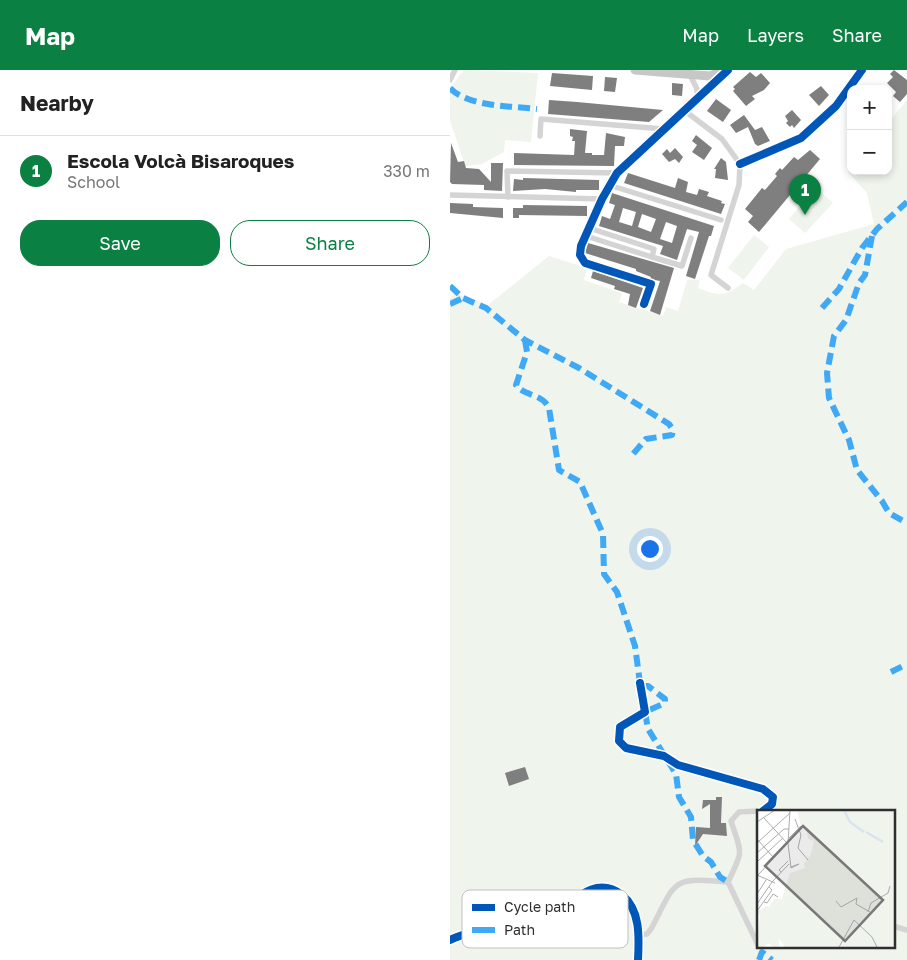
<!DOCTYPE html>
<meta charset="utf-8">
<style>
:root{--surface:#fff;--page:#f6f6f6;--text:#222;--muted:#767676;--line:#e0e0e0;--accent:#0b8043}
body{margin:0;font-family:"Golos Text",sans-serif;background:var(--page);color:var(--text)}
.controls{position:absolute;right:15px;top:15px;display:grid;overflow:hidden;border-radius:10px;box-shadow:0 2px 8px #0003}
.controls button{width:45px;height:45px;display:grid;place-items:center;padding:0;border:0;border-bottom:1px solid var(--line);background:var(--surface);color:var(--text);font:25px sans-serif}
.you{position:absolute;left:199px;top:478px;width:18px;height:18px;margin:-12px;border:4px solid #fff;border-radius:50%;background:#1a73e8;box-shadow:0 0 0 8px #1a73e833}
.badge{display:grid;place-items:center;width:32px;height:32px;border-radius:50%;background:var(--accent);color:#fff;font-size:16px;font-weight:700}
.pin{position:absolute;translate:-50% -41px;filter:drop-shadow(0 1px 2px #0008)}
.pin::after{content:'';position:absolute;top:26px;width:18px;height:15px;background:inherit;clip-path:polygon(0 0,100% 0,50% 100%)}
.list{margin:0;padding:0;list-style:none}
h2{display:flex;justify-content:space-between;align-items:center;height:65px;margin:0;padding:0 20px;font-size:21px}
h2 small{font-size:16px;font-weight:400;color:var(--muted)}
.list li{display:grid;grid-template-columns:32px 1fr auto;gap:15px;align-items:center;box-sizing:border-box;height:70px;padding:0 20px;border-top:1px solid var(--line)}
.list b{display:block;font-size:19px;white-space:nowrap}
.list p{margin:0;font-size:16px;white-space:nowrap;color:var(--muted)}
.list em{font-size:16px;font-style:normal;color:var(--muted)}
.actions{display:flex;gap:10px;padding:15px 20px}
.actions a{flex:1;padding:11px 0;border:1px solid var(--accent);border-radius:20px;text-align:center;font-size:18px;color:var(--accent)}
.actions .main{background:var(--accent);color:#fff}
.map{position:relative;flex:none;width:457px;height:890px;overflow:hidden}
header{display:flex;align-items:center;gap:30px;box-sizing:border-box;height:70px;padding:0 25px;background:var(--accent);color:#fff}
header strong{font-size:24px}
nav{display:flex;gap:28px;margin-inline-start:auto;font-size:18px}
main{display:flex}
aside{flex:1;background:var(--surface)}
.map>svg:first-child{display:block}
.green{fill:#eff4ec;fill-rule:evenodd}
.building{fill:#7f7f7f;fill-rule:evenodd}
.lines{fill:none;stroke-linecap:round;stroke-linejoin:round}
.street{stroke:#d4d4d4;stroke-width:5.5}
.secondary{stroke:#cdcdcd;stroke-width:9}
.primary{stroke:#c7c7c7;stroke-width:9}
.quiet{stroke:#3fa9f5;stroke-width:6;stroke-dasharray:12 6;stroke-linecap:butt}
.cycleway-casing{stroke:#fff;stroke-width:11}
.cycleway{stroke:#0057b8;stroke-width:8}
.inset-river{fill:none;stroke:#dae4f0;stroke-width:2.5}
.inset-road{fill:none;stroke:#acacac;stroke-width:1}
.view{fill:#787878;fill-opacity:0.15;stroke:#787878;stroke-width:2.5}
.inset-edge{fill:none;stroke:#2f2f2f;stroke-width:2.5}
.key{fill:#fff;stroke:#c1c1c1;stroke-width:1}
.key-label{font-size:14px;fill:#2f2f2f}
</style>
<header>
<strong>Map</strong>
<nav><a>Map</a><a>Layers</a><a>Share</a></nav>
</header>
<main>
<aside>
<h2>Nearby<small></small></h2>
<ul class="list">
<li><span class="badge">1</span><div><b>Escola Volcà Bisaroques</b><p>School</p></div><em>330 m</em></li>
</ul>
<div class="actions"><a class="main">Save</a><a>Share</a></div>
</aside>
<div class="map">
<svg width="457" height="890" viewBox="0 0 457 890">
<rect width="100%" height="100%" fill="#fff"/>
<g class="green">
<path d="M 14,0 L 88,3 L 81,72 L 55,70 L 54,82 L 32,94 L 15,96 L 0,50 L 0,18 Z"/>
<path d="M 457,30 L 457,890 L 0,890 L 0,228 L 5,223 L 38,235 L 99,186 L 137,198 L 134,210 L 172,223 L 169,232 L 213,246 L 216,237 L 228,241 L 237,210 L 250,210 L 248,218 C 269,227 276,226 293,213 L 304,220 L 336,179 L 424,154 L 417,123 L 398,102 L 401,99 L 401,101 L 438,101 L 438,53 ZM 308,741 L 443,741 L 443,876 L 308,876 Z"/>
<path d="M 366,118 L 383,133 L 355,163 L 339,149 Z"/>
<path d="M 304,165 L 319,177 L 294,210 L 278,198 Z"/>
</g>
<g class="building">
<path d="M 444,0 L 457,10 L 457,24 L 450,32 L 443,26 L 446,22 L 437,13 L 443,7 L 440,4 Z"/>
<path d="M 300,2 L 306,7 L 311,3 L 320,13 L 314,20 L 302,26 L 305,29 L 296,36 L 283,21 L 285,19 L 283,17 Z"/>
<path d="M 102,3 L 143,6 L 142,20 L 100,16 Z"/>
<path d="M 155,7 L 167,8 L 165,22 L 154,21 Z"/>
<path d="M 222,13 L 233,14 L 232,26 L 222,25 Z"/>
<path d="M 371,16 L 379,25 L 369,36 L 359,25 Z"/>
<path d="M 266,29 L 281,40 L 273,52 L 257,41 Z"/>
<path d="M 99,30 L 127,32 L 213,40 L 199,52 L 98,44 Z"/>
<path d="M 342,40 L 351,50 L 344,58 L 342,55 L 340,57 L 336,53 L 338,51 L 335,46 Z"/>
<path d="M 294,45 L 305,60 L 312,57 L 320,71 L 308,76 L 305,74 L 298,57 L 286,63 L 280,55 Z"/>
<path d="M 120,59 L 137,61 L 135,83 L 142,83 L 142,85 L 154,85 L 156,63 L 175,67 L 174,76 L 165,76 L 164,96 L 64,95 L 64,83 L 124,85 L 125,71 L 122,71 L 123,67 L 120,66 Z"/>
<path d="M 246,65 L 262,78 L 254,90 L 242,82 L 247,75 L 242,71 Z"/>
<path d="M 1,73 L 8,92 L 14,91 L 16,98 L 29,99 L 41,112 L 41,93 L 53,93 L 52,121 L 34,120 L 34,115 L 2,114 L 0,112 Z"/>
<path d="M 225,78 L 233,87 L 229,93 L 225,89 L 219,92 L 212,84 L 217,79 L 220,83 Z"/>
<path d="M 360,80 L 370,89 L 309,162 L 298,152 L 303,146 L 295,139 L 312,118 L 315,120 L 327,106 L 325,104 L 330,98 L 332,100 L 344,87 L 348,90 Z"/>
<path d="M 271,88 L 276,92 L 278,110 L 265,108 L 266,99 L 264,99 Z"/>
<path d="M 178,103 L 225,118 L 228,108 L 238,112 L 236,122 L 247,125 L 249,119 L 259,122 L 257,126 L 272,131 L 271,133 L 275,134 L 271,144 L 174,113 Z"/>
<path d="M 73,108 L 149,110 L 149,120 L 126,120 L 126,122 L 95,119 L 63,121 L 64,109 L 73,110 Z"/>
<path d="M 162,123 L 264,156 L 261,166 L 259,166 L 245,209 L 236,206 L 249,162 L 237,159 L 227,190 L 210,184 L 213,176 L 149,156 L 152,146 L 160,149 L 165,135 L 159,133 ZM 173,138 L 186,142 L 182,156 L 169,152 ZM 192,144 L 206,149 L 201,162 L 188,157 ZM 216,152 L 227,156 L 222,173 L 210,169 Z"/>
<path d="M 0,133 L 23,134 L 23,137 L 53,138 L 53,148 L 0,143 Z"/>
<path d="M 73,135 L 137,136 L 137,146 L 69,145 L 69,148 L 63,148 L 63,138 L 73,138 Z"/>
<path d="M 138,173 L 224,198 L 210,245 L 200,241 L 210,211 L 200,209 L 201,207 L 186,201 L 186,199 L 135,183 Z"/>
<path d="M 143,201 L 193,218 L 186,238 L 178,235 L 180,224 L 164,219 L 165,216 L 141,208 Z"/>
<path d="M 75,697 L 79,709 L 59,716 L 55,703 Z"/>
<path d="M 266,727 L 272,727 L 271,753 L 276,753 L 277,766 L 253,764 L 245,776 L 246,757 L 260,758 L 260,734 L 252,739 L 253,730 L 266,730 Z"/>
</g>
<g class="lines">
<g class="street">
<path d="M 240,5 L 247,19 L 247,29"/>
<path d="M 0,10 L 5,0"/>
<path d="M 235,41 L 272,69 L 290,94 L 289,115 L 261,205 L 278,218"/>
<path d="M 90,66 L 91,49 L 214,59"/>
<path d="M 290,94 L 351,68 L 386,36 L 412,0"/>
<path d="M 159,115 L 271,150"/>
<path d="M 0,125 L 152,129"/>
<path d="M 58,127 L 57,101 L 167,103"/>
<path d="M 136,166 L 202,187 L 204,179 L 139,158"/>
<path d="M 202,187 L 232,196 L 241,168"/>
<path d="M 194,234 L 201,214 L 135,193 L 130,185 L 131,176 L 152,129 L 167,103 L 276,1"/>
<path d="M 190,613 L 195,642 L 170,657 L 169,671 L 176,678 L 214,686 L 228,695 L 313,719 L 323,727 L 322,734 L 313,741"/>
<path d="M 308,741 L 289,742 L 281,751 C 292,785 294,779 278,812 L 308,875"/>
<path d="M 443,856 L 457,860"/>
<path d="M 189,865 L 197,864 L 201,859 C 227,810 220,807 278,812"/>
</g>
<path class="secondary" d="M 0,870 C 29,855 54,867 83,858 C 112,849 138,799 172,825 C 191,840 189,869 188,890"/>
<path class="primary" d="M 185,0 L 260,6 L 275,0"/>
<g class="quiet">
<path d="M 0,18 C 18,37 62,36 87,39"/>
<path d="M 422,166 L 415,205 L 409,213 L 396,250 L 384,266 L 377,303 L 379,328 L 399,370 L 407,400 L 432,431 L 439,443 L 457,453"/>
<path d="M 0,216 L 13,228 L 36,238 L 75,270 L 129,298 L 219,354 L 223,360 L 222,365 L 196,369 L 183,384"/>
<path d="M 0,234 L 13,228"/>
<path d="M 372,238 L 389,219 L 412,178 L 427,159 L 457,132"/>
<path d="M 75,270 L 77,282 L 66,315 C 75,327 92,323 99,338 L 109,400 L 130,412 L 153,464 L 154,504 L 167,522 L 185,576 L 190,613"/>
<path d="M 441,602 L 457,594"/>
<path d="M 192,616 L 198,616 L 215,629 L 215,633 L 195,642 L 198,659 L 226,704 L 229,727 L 241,747 L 243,770 L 253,786 L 261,792 L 270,807 L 278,812"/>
<path d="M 309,890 L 312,882 L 322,890"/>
</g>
<g class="cycleway-casing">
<g id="cycleway">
<path d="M 290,94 L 351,68 L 386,36 L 412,0"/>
<path d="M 194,234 L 201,214 L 135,193 L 130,185 L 131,176 L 152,129 L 167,103 L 278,0"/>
<path d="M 190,613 L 195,642 L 170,657 L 169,671 L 176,678 L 214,686 L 228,695 L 313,719 L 323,727 L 322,734 L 313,741"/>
<path d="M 0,870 C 29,855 54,867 83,858 C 112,849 138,799 172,825 C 191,840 189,869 188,890"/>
</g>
</g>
<use href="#cycleway" class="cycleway"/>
</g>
<g transform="translate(307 740)">
<rect width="138" height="138" fill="#fff"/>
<path d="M 40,0 L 137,0 L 137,137 L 28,137 L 22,129 L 22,136 L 17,137 L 11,133 L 7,137 L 0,137 L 3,105 L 0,102 L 9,96 L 12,97 L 17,89 L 25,89 L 33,63 L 48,58 L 47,53 L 52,48 L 48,43 L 53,48 L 57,31 L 51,29 L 49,16 L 44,16 Z" fill="#eff4ec"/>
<path class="inset-river" d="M 87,0 L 93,12 L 107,22M 109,22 L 126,32"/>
<path class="inset-road" d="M 6,7 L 30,33M 38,9 L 44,25 L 41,38M 0,12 L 18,0M 32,28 L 44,16M 0,29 L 16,47M 0,33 L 33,3M 31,33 L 34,58M 41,38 L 51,50M 0,43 L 27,19 L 32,19M 1,51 L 26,28M 34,57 L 42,54 L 34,58M 24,62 L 22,60 L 31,51M 0,65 L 18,73M 0,66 L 31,33 L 33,0M 15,72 L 32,54M 0,84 L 9,70M 79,91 L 84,97 L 100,88 L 99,94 L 113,102M 7,92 L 10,93 L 16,84 L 21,87M 0,94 L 15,72M 0,101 L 15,80 L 12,77M 111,102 L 114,93 L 131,83 L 133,76M 82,137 L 97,110 L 115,127 L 120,137"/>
<path class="view" d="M 46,16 L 126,90 L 88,131 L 8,56 Z"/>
<rect width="138" height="138" class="inset-edge"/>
</g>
<rect x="12" y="820" width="166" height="58" rx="8" class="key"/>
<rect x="22" y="834" width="23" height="7" fill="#0057b8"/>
<rect x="22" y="857" width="23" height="6" fill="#3fa9f5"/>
<g class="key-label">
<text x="54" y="842">Cycle path</text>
<text x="54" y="865">Path</text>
</g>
</svg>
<div class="controls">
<button>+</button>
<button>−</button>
</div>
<div class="you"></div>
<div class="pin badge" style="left:355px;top:145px">1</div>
</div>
</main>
